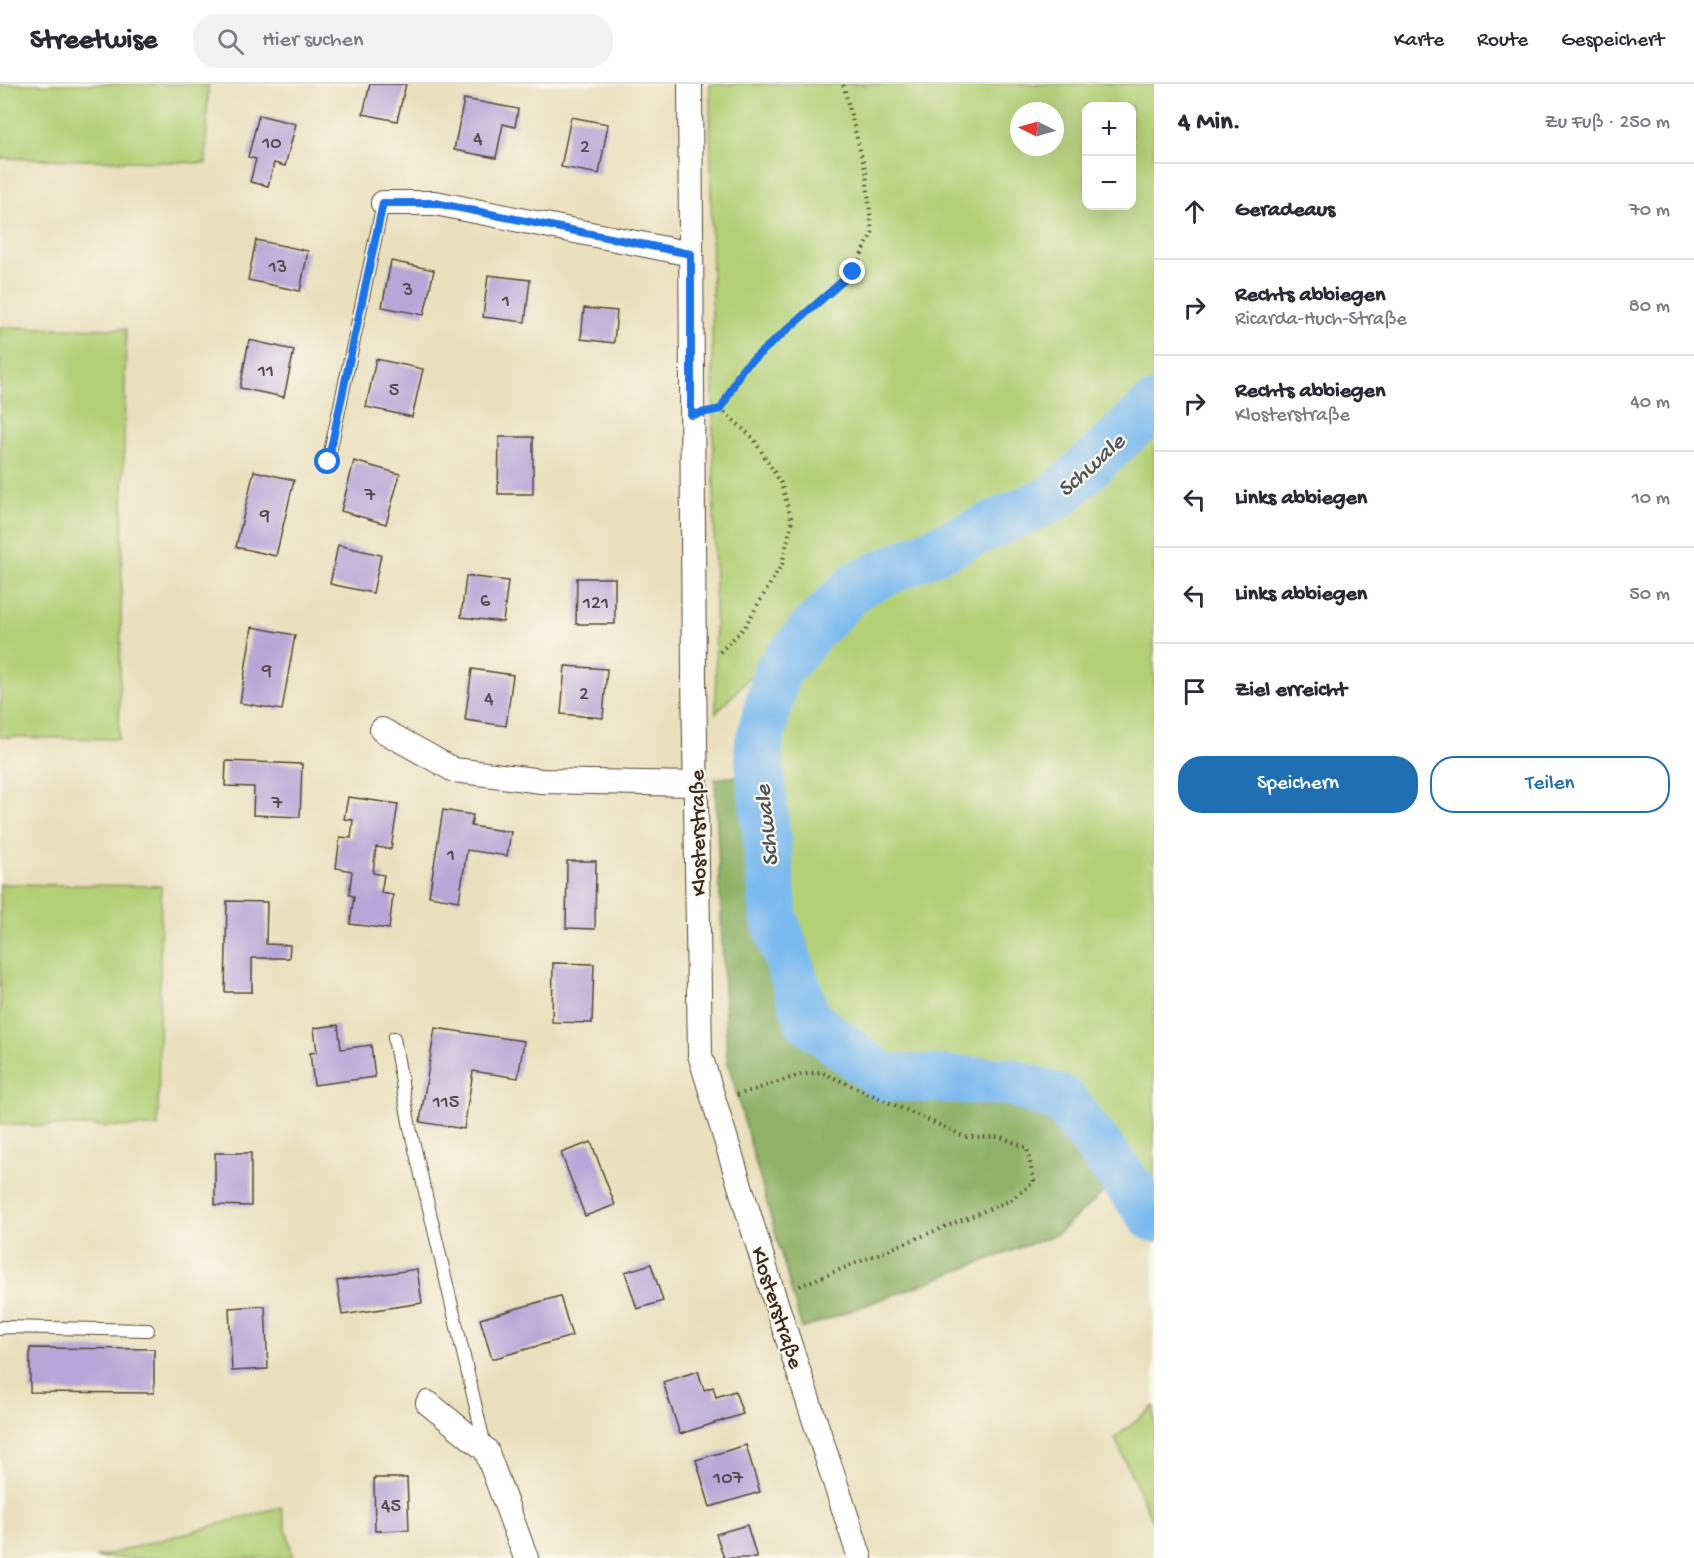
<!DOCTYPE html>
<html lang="de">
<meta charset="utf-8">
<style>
:root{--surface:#fff;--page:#f2f2f3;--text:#2b2b33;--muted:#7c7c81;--line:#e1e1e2;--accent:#1f6fb2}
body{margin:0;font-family:"Gochi Hand",sans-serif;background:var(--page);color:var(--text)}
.controls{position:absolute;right:18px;top:18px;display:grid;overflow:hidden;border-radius:12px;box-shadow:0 6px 24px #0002}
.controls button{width:54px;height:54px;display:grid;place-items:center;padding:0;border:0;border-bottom:2px solid var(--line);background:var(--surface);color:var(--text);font:30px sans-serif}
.compass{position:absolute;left:1010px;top:18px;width:54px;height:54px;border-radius:50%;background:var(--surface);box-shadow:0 6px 24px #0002;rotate:275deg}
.stop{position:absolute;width:18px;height:18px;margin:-14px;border:4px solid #1a73e8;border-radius:50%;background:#fff}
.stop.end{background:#1a73e8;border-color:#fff;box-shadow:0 2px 6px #0008}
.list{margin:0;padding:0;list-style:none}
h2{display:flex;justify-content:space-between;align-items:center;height:78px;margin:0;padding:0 24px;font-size:26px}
h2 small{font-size:20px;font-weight:400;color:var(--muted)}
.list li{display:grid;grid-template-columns:39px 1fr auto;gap:18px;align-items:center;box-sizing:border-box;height:96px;padding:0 24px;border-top:2px solid var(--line)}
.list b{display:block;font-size:22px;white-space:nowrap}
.list p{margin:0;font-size:20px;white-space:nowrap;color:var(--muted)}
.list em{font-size:20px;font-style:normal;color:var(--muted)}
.actions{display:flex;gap:12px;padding:18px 24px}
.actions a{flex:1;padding:14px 0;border:2px solid var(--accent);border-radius:24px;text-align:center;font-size:21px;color:var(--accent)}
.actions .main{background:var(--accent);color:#fff}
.icon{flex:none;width:33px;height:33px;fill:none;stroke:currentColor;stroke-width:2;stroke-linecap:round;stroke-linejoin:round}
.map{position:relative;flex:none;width:1154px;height:1474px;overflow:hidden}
header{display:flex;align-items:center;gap:36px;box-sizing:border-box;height:84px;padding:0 30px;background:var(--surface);border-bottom:2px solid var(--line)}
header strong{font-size:28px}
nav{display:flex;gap:33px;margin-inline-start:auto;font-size:21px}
.search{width:420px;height:54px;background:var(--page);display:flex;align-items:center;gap:15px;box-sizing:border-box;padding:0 21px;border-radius:24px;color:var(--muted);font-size:22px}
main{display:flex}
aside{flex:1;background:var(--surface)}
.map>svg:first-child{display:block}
.green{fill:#b4d077;stroke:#787d4a;stroke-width:1.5;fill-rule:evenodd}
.forest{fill:#8fb268;stroke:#656e43;stroke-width:1.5}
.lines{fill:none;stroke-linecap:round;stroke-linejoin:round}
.river{stroke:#7abaef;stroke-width:48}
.building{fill:#b7a6d7}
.lane-casing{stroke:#554536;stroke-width:14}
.street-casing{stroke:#554536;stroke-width:26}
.path{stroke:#554536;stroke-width:4;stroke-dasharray:1.5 4.5;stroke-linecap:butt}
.lane{stroke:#fff;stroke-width:12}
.street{stroke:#fff;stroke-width:24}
.route{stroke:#1a73e8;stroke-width:8}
.labels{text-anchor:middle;stroke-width:4.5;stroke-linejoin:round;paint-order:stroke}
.number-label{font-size:20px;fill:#5a494c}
.street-label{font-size:22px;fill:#3b2a1e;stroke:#fbf7ec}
.water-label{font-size:24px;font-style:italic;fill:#4e555d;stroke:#fbf7ec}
</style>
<header>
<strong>Streetwise</strong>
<div class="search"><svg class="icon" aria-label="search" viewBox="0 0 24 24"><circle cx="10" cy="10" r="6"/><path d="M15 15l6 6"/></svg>Hier suchen</div>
<nav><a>Karte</a><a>Route</a><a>Gespeichert</a></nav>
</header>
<main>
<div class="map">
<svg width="1154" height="1474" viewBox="0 0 1154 1474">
<rect width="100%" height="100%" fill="#fbf7ec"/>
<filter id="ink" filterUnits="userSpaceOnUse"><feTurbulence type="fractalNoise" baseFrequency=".0167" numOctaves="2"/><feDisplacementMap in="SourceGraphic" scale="12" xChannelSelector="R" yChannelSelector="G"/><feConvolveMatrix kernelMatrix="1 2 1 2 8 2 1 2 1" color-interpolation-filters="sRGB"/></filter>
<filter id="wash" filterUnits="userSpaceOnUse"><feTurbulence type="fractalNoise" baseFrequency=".008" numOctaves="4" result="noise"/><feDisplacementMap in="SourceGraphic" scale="24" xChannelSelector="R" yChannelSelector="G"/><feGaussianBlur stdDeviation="1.35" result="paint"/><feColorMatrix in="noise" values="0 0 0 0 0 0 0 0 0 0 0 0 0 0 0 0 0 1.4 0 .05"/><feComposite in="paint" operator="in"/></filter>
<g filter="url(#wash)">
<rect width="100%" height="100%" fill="#eae0bd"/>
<g class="green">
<path d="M 0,0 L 208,0 L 206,79 L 0,74 Z"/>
<path d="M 710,0 L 1154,0 L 1154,1158 L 1113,1100 L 1050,1028 L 1007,1014 L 883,1004 L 828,974 L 792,936 L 760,843 L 744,691 L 759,583 L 716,629 ZM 1086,22 L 1132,22 L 1132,122 L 1086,122 ZM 1019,27 L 1055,27 L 1055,63 L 1019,63 Z"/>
<path d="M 0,243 L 126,245 L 119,655 L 0,653 Z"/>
<path d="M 0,800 L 161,802 L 158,1043 L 0,1041 Z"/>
<path d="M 1154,1322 L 1154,1441 L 1115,1354 Z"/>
<path d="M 281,1423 L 293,1474 L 95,1474 Z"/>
</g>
<path class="forest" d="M 744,691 L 760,843 L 792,936 L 828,974 L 883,1004 L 1007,1014 L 1050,1028 L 1113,1100 L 1057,1150 L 802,1245 L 727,976 L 715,695 Z"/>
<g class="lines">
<path class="river" d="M 1154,322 L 1056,413 L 857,501 L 814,544 L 777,588 L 758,663 L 774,833 L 808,936 L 883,993 L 1010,998 L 1063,1016 L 1154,1134"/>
</g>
<g id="blocks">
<g class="building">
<path d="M 370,0 L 406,0 L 397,37 L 363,30 Z"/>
<path d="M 464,15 L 518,25 L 515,43 L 503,40 L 496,74 L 454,66 Z"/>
<path d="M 259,31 L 296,40 L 285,82 L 274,79 L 268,102 L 250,98 L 256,75 L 248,73 Z"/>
<path d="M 571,33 L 608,40 L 599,90 L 561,83 Z"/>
<path d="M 256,156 L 308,167 L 300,207 L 248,196 Z"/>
<path d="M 391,177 L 434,186 L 424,231 L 382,223 Z"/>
<path d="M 488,191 L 530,196 L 525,238 L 483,233 Z"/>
<path d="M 584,224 L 617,227 L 614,259 L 581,255 Z"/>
<path d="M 249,256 L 294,266 L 284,313 L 240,304 Z"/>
<path d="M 376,275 L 423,285 L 412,333 L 366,323 Z"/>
<path d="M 499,353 L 533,353 L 533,410 L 498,410 Z"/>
<path d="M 354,377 L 400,390 L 386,440 L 341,427 Z"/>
<path d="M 254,387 L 294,396 L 276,472 L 236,463 Z"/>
<path d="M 338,461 L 381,471 L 373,509 L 330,500 Z"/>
<path d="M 466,492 L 508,497 L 503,538 L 461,533 Z"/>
<path d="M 577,494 L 615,494 L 615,540 L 576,540 Z"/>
<path d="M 252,543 L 295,551 L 282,626 L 240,619 Z"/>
<path d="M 565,582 L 607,585 L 603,634 L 561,630 Z"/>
<path d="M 472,585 L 513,591 L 506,642 L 465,636 Z"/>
<path d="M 226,677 L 302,680 L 300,733 L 253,731 L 254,703 L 225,702 Z"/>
<path d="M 348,713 L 398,720 L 391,765 L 376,763 L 373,789 L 384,791 L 381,809 L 393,811 L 389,845 L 350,840 L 354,812 L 349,811 L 352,787 L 336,784 L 340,753 L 351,754 L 353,736 L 344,735 Z"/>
<path d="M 443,726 L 473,731 L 471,742 L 511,748 L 507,772 L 467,766 L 459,817 L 429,812 Z"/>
<path d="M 567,777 L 596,777 L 595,845 L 566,844 Z"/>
<path d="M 227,817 L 267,818 L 266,860 L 290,861 L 289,874 L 252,874 L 252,908 L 225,908 Z"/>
<path d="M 553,879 L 594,880 L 592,939 L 552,938 Z"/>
<path d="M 338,941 L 341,965 L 371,961 L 375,993 L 314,1001 L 310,969 L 317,968 L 314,944 Z"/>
<path d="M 435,944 L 524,957 L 518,994 L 473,987 L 464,1045 L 420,1038 Z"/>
<path d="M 591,1058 L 615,1121 L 585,1132 L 561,1069 Z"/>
<path d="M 215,1069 L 251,1069 L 251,1122 L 215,1121 Z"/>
<path d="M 651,1180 L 663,1217 L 637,1225 L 625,1188 Z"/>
<path d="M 417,1185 L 422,1219 L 342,1231 L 337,1197 Z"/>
<path d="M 560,1212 L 572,1252 L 492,1275 L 480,1235 Z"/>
<path d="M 265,1222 L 268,1285 L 232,1287 L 229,1224 Z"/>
<path d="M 30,1264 L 154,1265 L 154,1309 L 30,1308 Z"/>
<path d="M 698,1287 L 704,1306 L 713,1303 L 716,1313 L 735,1307 L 743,1330 L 680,1350 L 663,1298 Z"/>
<path d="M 746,1361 L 760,1408 L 710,1423 L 696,1376 Z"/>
<path d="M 374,1394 L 407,1394 L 409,1446 L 375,1447 Z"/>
<path d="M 747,1441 L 757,1474 L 724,1474 L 716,1450 Z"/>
</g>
</g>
</g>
<g filter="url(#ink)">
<use href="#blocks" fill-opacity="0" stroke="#554536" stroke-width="1.5"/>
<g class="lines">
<g class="lane-casing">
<g id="lane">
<path d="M 328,378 L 383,119"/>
<path d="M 394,954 L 410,1044 L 485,1362"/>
<path d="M 0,1245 L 3,1243 L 148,1246"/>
</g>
</g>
<g class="street-casing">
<g id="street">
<path d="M 690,0 L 694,594 L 700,971 L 774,1213 L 860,1474"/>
<path d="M 383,119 L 435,119 L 691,170"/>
<path d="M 382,646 L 454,686 L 541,697 L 695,700"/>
<path d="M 428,1319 L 486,1366 L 526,1474"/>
</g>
</g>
<g class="path">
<path d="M 717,326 L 721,325 L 742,285 L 853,188 L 872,149 L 866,89 L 843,0"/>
<path d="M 720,568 L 744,544 L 782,480 L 792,437 L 781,399 L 753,354 L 721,325"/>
<path d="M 737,1011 L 800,991 L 821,988 L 966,1053 L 1001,1053 L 1027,1064 L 1034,1098 L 1011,1116 L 797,1203"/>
</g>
<use href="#lane" class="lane"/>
<use href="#street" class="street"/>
</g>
</g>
<g class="lines" filter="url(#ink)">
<path class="route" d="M 328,378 L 383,119 L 435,119 L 691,170 L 691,331 L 721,325 L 742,285 L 853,188"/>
</g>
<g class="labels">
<g class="number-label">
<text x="478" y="60">4</text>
<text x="272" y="64">10</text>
<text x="585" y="68">2</text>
<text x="278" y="188">13</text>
<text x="408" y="211">3</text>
<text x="506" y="222">1</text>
<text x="266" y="292">11</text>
<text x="394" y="311">5</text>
<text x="370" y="416">7</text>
<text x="265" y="437">9</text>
<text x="485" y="522">6</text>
<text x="596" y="524">121</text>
<text x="267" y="592">9</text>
<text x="584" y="615">2</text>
<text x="489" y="620">4</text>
<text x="277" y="724">7</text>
<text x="451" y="776">1</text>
<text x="446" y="1023">115</text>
<text x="728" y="1399">107</text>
<text x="391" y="1427">45</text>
</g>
<g class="street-label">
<text transform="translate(696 749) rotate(-91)" y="8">Klosterstraße</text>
<text transform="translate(779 1223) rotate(72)" y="8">Klosterstraße</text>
</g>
<g class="water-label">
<text transform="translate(1090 380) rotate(-42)" y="8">Schwale</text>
<text transform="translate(765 742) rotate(-96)" y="8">Schwale</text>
</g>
</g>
</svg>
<div class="controls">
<button>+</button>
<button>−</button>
</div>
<svg class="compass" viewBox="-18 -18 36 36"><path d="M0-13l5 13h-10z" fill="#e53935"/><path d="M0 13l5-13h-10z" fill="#7c7c81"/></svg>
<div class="stop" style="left:328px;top:378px"></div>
<div class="stop end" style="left:853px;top:188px"></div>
</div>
<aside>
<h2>4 Min.<small>Zu Fuß · 250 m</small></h2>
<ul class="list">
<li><svg class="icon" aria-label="ahead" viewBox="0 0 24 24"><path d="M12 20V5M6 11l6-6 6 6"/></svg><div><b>Geradeaus</b></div><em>70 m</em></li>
<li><svg class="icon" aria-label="right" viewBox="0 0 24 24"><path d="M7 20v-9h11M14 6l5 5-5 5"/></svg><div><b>Rechts abbiegen</b><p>Ricarda-Huch-Straße</p></div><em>80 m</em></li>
<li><svg class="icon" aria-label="right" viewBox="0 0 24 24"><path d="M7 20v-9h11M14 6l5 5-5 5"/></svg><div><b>Rechts abbiegen</b><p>Klosterstraße</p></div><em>40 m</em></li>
<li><svg class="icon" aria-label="left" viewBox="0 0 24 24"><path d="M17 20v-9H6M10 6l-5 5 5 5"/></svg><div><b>Links abbiegen</b></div><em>10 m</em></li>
<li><svg class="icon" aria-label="left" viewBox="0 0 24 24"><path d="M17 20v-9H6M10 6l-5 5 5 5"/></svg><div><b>Links abbiegen</b></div><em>50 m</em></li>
<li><svg class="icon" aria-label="arrive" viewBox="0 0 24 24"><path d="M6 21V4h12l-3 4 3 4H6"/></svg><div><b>Ziel erreicht</b></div></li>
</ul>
<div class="actions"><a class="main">Speichern</a><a>Teilen</a></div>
</aside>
</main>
